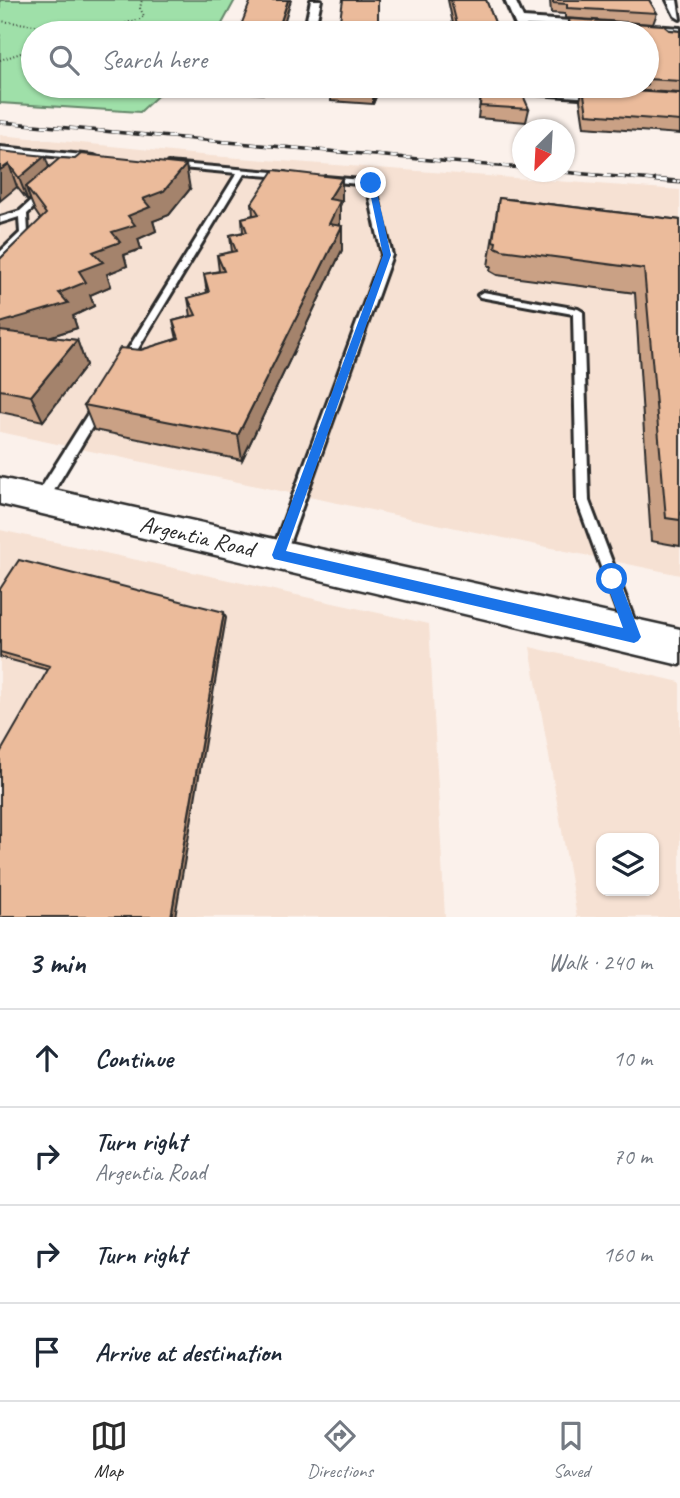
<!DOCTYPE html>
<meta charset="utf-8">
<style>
:root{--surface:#fff;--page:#f2f2f3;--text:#1f2937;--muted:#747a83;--line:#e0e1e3;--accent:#2b2b2b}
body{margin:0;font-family:Caveat,sans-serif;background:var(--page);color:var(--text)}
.controls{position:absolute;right:21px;bottom:21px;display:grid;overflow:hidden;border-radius:14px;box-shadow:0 2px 5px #0004}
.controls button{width:63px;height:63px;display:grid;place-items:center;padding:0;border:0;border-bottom:2px solid var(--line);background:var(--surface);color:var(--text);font:35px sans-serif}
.compass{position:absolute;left:512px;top:119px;width:63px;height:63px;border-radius:50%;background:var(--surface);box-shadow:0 2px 5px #0004;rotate:204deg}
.stop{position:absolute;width:21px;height:21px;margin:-16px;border:5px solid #1a73e8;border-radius:50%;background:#fff}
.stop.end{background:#1a73e8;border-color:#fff;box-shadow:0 2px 7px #0008}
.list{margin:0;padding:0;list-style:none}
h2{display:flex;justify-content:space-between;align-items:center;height:91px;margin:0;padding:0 28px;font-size:30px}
h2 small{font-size:23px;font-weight:400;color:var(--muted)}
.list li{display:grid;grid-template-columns:46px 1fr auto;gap:21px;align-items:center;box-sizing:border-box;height:98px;padding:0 28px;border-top:2px solid var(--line)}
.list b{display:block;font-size:26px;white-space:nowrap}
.list p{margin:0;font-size:23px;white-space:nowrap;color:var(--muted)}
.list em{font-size:23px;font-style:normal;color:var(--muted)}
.icon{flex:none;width:38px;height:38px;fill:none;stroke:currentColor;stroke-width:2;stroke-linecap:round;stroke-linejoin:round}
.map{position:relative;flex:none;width:680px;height:917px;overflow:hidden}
.search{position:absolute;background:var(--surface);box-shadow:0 2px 5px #0004;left:21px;right:21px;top:21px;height:77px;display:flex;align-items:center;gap:18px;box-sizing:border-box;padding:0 24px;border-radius:38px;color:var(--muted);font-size:26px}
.sheet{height:483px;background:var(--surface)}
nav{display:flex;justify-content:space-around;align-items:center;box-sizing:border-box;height:98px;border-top:2px solid var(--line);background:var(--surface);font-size:19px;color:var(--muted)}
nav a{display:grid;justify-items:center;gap:4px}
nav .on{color:var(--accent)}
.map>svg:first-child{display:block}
.built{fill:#f6e1d3;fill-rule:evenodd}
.green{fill:#9fe0a9;stroke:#65866a;stroke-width:2}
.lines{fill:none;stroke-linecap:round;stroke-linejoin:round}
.service-casing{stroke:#2b2b2b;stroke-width:6}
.minor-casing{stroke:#2b2b2b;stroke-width:6}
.tertiary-casing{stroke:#2b2b2b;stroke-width:5}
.path{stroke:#2b2b2b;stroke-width:2;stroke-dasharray:1 2.5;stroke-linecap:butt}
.service{fill:#fff;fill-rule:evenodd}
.minor{fill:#fff;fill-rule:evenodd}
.tertiary{fill:#fff;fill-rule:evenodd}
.rail-far1-casing{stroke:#2b2b2b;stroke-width:3.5}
.rail-casing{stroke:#2b2b2b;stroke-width:5}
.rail-far1{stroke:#fff;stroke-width:2.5;stroke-dasharray:7;stroke-linecap:butt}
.rail{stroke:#fff;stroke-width:3.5;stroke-dasharray:11;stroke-linecap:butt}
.wall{fill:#caa185;stroke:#2b2b2b;stroke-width:2}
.shaded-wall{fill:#a4836c;stroke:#2b2b2b;stroke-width:2}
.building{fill:#ebbb9b;stroke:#2b2b2b;stroke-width:2}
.route{fill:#1a73e8}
.labels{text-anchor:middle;stroke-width:5;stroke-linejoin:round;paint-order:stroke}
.street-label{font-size:24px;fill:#2b2b2b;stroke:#fff}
</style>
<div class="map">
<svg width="680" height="917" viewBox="0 0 680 917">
<rect width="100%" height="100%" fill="#fbf1eb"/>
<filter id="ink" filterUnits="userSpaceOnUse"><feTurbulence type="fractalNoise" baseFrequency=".0143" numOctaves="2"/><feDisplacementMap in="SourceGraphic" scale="14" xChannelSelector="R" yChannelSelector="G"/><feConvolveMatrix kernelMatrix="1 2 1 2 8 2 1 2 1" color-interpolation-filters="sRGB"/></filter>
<g filter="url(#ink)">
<g class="built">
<path d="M 0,135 L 211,156 L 680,190 L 680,575 L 0,432 Z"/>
<path d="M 0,530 L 429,624 L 445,917 L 0,917 Z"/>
<path d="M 530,647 L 680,682 L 680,917 L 577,917 ZM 654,838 L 654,891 L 601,891 L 601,838 Z"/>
</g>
<path class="green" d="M 0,0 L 235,0 L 217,33 L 33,33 L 33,86 L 168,86 L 140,112 L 0,103 Z"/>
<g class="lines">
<g class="service-casing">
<g id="service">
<path d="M 0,147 L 94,156 L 98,158 L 94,160 L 0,151 Z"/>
<path d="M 168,163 L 285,173 L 289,175 L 285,177 L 244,174 L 130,362 L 125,366 L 120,362 L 237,173 L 171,167 L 168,167 Z"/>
<path d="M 325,177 L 374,181 L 392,255 L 285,555 L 283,559 L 278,561 L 273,559 L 271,555 L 382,255 L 367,185 L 328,181 L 325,181 Z"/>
<path d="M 41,192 L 48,194 L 27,214 L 28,234 L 3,259 L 0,260 L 0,252 L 20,233 L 19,217 L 0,223 L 0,217 L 20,211 Z"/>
<path d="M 483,292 L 578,309 L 583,312 L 589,501 L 638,630 L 636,635 L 631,637 L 626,635 L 624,630 L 577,501 L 573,314 L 480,297 L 478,295 Z"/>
<path d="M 98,403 L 104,407 L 46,504 L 36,504 L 35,500 L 36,496 L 94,404 Z"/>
</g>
</g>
<g class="minor-casing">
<g id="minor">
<path d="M 311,0 L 321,0 L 314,33 L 304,33 Z"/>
<path d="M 505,0 L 515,0 L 523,18 L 602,23 L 607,26 L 602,29 L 526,25 L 529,33 L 519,33 Z"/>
<path d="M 667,0 L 677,0 L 680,19 L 675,16 Z"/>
<path d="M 638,25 L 680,28 L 680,34 L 634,30 L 633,28 Z"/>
<path d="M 474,86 L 531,86 L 680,96 L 680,104 L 480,90 Z"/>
</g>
</g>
<g class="tertiary-casing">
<path id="tertiary" d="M 0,478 L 680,629 L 680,665 L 0,504 Z"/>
</g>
<g class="path">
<path d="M 0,21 L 71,29 L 80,33"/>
<path d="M 92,33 L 140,19 L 144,16 L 140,8 L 142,0"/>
<path d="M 0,60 L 33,49"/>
</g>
<use href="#service" class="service"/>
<use href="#minor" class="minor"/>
<use href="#tertiary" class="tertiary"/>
<g class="rail-far1-casing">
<g id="rail-far1">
<path d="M 0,122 L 522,168"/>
<path d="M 562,172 L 677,182"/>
</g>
</g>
<g class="rail-casing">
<path id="rail" d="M 656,180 L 680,182"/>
</g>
<use href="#rail-far1" class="rail-far1"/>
<use href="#rail" class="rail"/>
</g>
<g class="wall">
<path d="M 448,0 L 486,0 L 499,33 L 455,33 Z"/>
<path d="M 550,0 L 649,0 L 657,13 L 653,24 L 565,18 L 565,14 L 551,13 Z"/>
<path d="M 569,19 L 680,31 L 680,93 L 578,87 L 647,86 L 647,33 L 567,33 Z"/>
<path d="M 214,86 L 266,86 L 263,94 L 214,90 Z"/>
<path d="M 331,86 L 377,86 L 377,94 L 373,104 L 331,101 Z"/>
<path d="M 482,86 L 529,109 L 526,122 L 478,118 Z"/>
<path d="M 583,88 L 680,94 L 680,134 L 584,127 L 580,100 Z"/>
<path d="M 0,151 L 49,167 L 190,189 L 169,215 L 153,221 L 156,231 L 138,239 L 141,249 L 124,255 L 127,266 L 107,274 L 111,286 L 90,295 L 94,306 L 73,316 L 77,328 L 48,337 L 77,340 L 86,365 L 43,421 L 0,412 L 0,259 L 41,220 L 35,211 L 30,199 L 28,201 L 17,187 Z"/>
<path d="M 499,198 L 680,220 L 680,546 L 651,541 L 635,293 L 497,275 L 490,271 L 491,266 L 488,266 Z"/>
<path d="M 342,201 L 340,206 L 340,225 L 342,250 L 242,460 L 94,430 L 84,405 L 141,350 L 177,339 L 173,321 L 191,316 L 188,298 L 207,293 L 204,274 L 219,271 L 217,255 L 232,252 L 230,235 L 243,232 L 242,218 L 253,215 L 252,203 Z"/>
<path d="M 0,589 L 226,618 L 48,670 L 0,657 Z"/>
</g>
<g class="shaded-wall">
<path d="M 288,0 L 291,0 L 281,33 L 277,33 Z"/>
<path d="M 376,86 L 377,86 L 377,94 L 373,104 L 373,92 Z"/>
<path d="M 45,156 L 53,179 L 26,187 L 30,199 L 28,201 L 19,178 Z"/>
<path d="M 9,164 L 17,187 L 0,201 L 0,170 Z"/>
<path d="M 186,165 L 190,189 L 169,215 L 153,221 L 156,231 L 138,239 L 141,249 L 124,255 L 127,266 L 107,274 L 111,286 L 90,295 L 94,306 L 73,316 L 77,328 L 0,352 L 0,323 L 59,293 L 93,252 L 128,216 L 143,199 Z"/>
<path d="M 342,178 L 342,201 L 340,206 L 340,225 L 329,248 L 329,199 Z"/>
<path d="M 342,226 L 342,250 L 242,460 L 238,435 Z"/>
<path d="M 77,340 L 86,365 L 43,421 L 31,396 Z"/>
<path d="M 224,612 L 226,618 L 175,917 L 171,917 Z"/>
</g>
<g class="building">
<path d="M 251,0 L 288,0 L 277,33 L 238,33 Z"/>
<path d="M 343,0 L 378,0 L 378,33 L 338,33 Z"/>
<path d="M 451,0 L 486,0 L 499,33 L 459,33 Z"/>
<path d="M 553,0 L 649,0 L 657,13 L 567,8 L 567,4 L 553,3 Z"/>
<path d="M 569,19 L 663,25 L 669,30 L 680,31 L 680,81 L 647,79 L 647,33 L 571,33 Z"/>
<path d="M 331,86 L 376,86 L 373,92 L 330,89 Z"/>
<path d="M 482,86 L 519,86 L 529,109 L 480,106 Z"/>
<path d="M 583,88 L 680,94 L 680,121 L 587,114 Z"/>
<path d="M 0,151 L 45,156 L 19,178 L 9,164 L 0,170 Z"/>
<path d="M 81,154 L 186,165 L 164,191 L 143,199 L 150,207 L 128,216 L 135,225 L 112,232 L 120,242 L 93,252 L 103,262 L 79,271 L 86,282 L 59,293 L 68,303 L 0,323 L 0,259 L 46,214 L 26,187 L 60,158 L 75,159 Z"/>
<path d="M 274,170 L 342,178 L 329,199 L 340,201 L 329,224 L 342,226 L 238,435 L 84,405 L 120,348 L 141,350 L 179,338 L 173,321 L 196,315 L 188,298 L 209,292 L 204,274 L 224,271 L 217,255 L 236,251 L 230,235 L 247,232 L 242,218 L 259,214 L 252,203 Z"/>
<path d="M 499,198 L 680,220 L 680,520 L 666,518 L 644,269 L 502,250 L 495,247 L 496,242 L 493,241 Z"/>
<path d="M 0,331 L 77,340 L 31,396 L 0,390 Z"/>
<path d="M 19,560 L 224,612 L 171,917 L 0,917 L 0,753 L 50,666 L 0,652 L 0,589 Z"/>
</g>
</g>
<path class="route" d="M 371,181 L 375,183 L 391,255 L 286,551 L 623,628 L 605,579 L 612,574 L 619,579 L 641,637 L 638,641 L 634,643 L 274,559 L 272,555 L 383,255 L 368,183 Z"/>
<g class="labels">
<g class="street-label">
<text transform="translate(197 536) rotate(13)" y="8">Argentia Road</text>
</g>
</g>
</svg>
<div class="controls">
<button><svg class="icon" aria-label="layers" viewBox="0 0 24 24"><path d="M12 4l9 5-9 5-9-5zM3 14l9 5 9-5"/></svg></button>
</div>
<svg class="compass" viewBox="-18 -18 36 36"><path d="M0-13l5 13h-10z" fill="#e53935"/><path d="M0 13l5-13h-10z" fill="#747a83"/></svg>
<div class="stop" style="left:612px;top:579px"></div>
<div class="stop end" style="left:371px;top:183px"></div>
<div class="search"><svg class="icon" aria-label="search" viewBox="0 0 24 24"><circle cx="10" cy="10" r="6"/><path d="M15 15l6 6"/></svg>Search here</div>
</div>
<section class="sheet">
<h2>3 min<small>Walk · 240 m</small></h2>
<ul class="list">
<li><svg class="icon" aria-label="ahead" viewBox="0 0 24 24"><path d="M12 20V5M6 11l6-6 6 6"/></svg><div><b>Continue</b></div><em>10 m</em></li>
<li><svg class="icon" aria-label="right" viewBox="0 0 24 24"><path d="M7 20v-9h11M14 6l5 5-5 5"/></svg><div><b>Turn right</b><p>Argentia Road</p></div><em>70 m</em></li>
<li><svg class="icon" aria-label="right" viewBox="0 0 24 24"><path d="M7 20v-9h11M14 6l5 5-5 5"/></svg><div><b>Turn right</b></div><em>160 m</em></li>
<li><svg class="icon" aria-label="arrive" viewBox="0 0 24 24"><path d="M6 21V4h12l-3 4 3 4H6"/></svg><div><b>Arrive at destination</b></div></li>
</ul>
</section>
<nav>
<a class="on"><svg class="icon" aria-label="map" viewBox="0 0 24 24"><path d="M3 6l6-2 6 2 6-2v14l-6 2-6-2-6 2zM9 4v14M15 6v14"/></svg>Map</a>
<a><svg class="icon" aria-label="directions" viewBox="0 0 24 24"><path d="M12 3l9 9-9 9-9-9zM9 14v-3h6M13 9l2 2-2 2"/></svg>Directions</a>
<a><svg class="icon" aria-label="saved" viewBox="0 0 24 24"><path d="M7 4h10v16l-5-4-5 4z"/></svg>Saved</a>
</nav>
